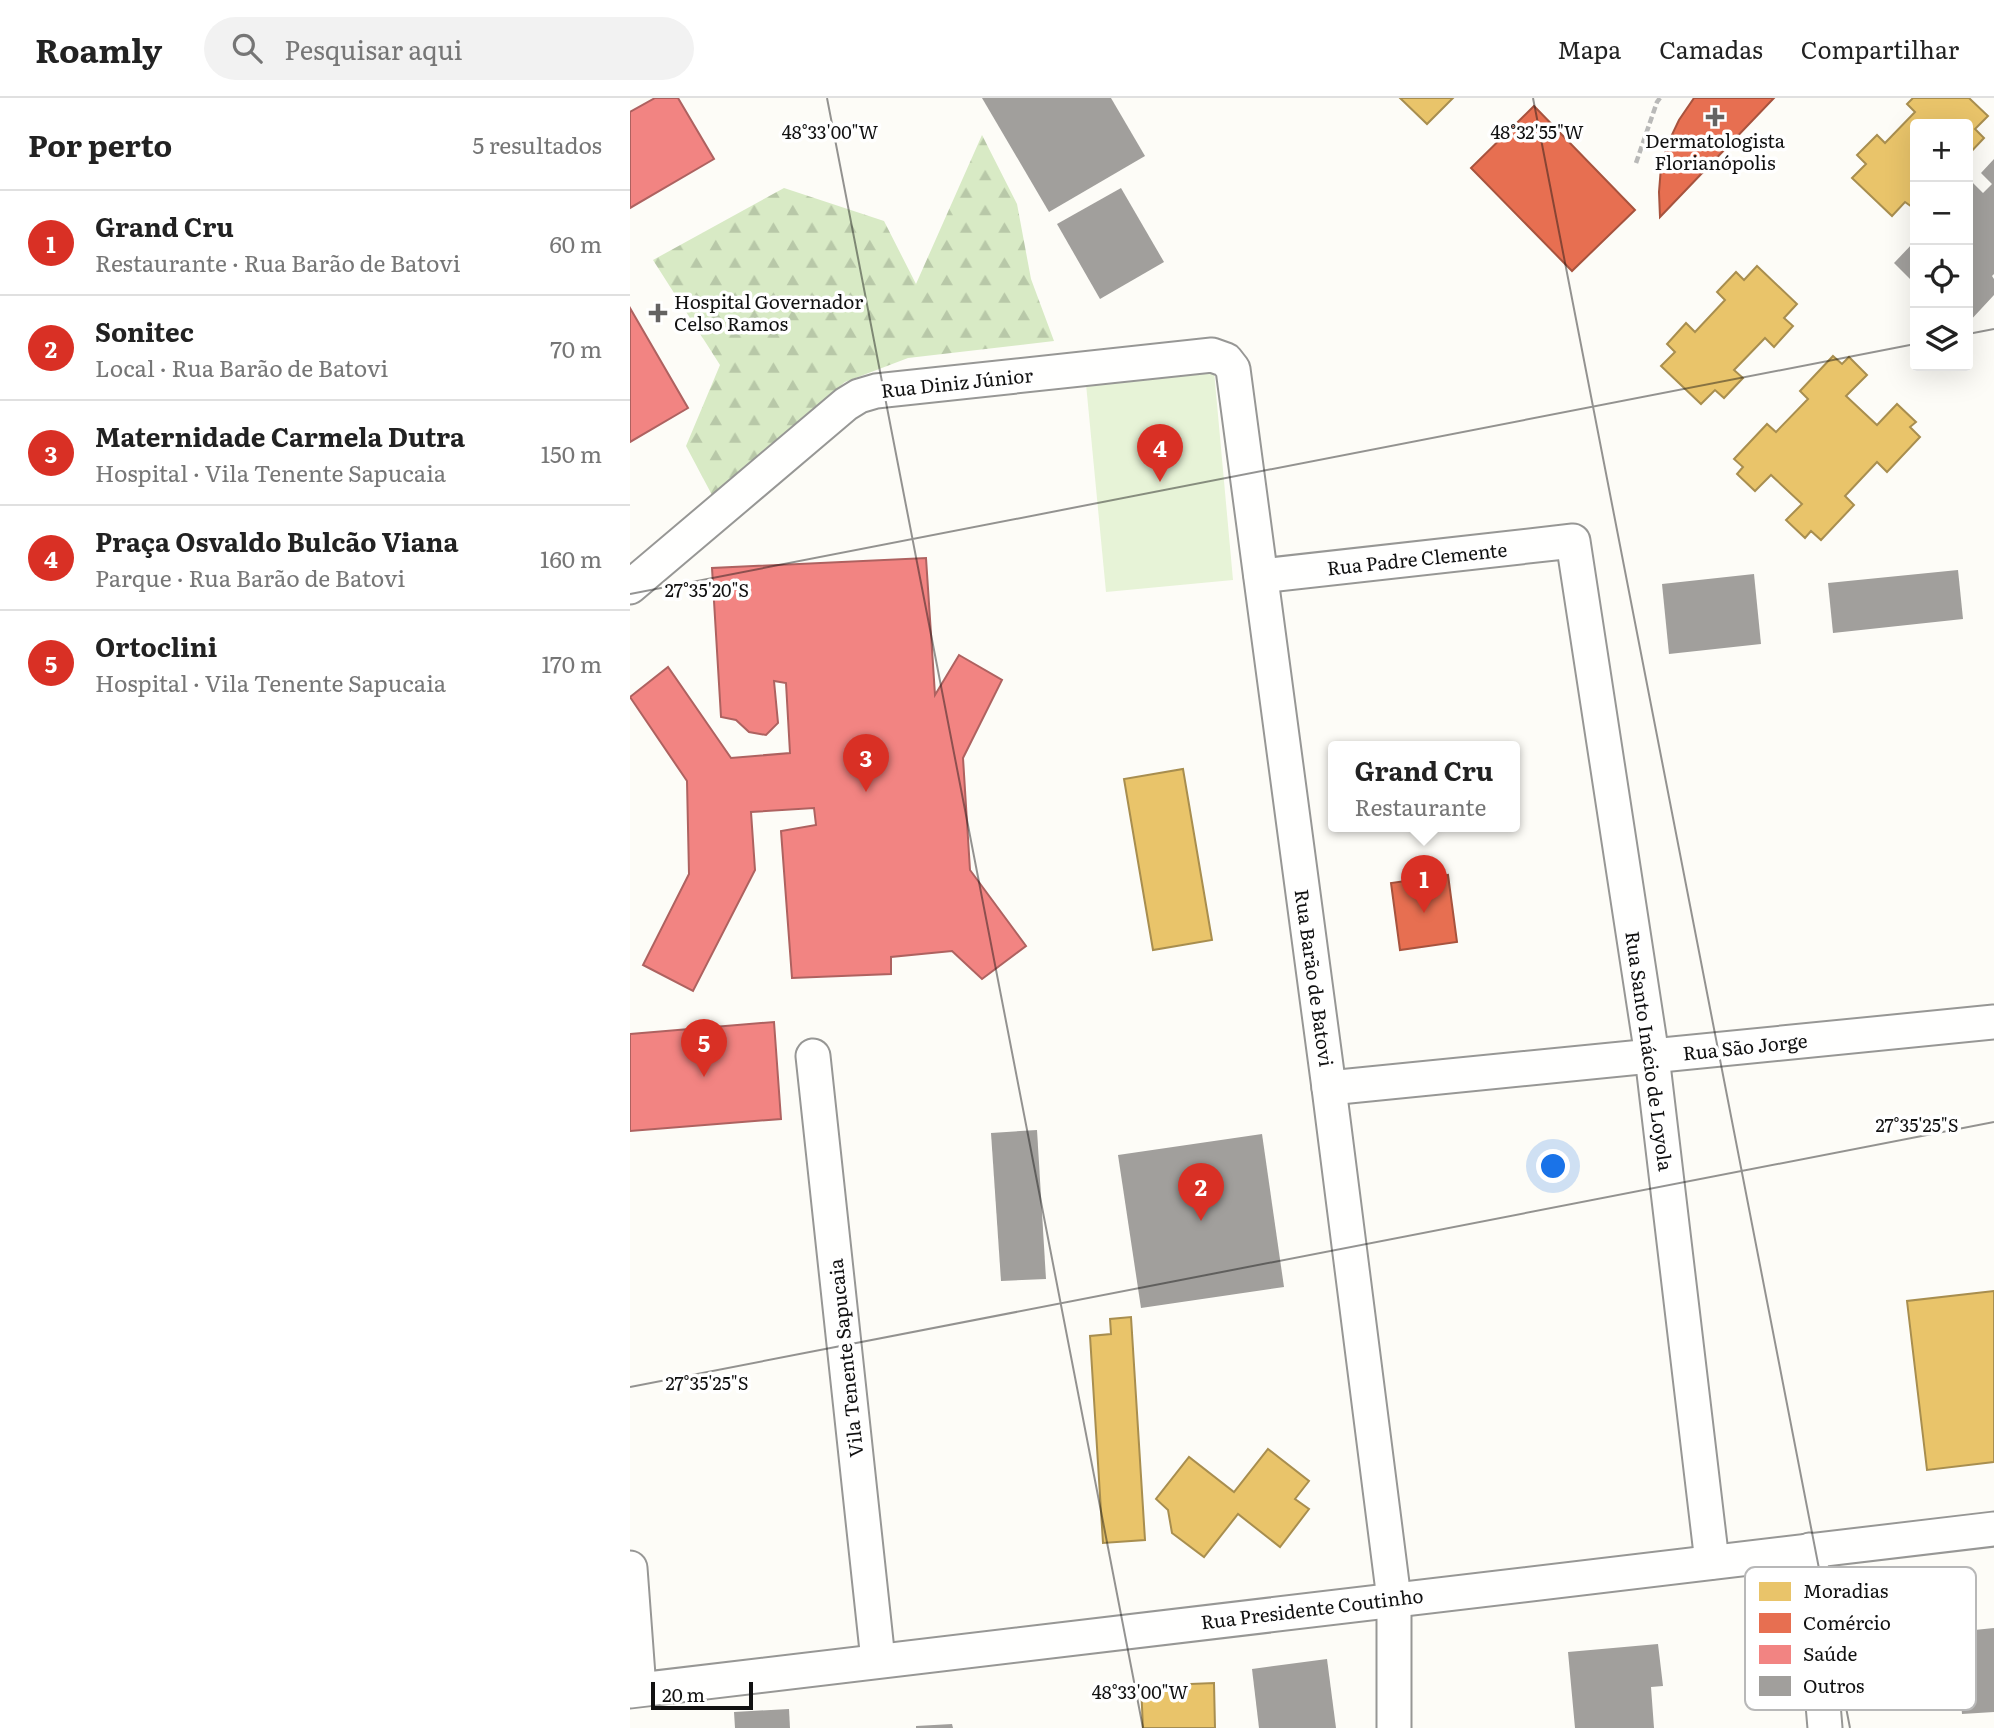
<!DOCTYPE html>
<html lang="pt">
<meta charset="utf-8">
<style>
:root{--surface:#fff;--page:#f2f2f2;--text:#222;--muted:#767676;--line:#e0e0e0;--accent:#d93025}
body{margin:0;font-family:Literata,serif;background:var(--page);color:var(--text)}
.controls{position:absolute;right:21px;top:21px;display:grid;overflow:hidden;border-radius:7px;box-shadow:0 7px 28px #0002}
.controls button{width:63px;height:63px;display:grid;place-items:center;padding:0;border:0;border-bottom:2px solid var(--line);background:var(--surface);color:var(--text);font:35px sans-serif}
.scale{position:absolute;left:21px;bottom:18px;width:102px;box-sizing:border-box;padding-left:7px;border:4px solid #111;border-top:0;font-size:19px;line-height:24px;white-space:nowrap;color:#111;-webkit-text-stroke:5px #fff;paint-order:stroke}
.you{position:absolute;left:924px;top:1069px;width:24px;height:24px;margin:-18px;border:5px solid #fff;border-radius:50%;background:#1a73e8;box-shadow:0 0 0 10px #1a73e833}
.badge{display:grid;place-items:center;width:46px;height:46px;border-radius:50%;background:var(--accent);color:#fff;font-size:23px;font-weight:700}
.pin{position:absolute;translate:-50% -58px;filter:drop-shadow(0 2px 4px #0008)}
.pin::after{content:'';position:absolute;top:37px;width:24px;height:21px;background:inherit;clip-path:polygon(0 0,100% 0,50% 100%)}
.popup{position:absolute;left:698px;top:643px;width:192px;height:91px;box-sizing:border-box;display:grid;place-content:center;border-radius:7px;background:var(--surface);filter:drop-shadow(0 2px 5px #0005);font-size:23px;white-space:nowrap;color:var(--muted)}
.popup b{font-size:26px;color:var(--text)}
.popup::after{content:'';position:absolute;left:50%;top:100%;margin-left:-14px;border:14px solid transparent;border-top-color:var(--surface)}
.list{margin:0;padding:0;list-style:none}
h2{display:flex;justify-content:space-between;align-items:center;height:91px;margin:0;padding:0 28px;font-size:30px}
h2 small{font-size:23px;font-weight:400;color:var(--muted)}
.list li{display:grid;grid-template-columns:46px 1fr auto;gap:21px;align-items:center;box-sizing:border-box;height:105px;padding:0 28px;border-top:2px solid var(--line)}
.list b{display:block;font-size:26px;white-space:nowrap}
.list p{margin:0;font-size:23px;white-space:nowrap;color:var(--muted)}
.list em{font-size:23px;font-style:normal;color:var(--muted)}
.icon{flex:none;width:38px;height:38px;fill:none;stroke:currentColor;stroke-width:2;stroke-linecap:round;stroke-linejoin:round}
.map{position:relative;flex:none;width:1364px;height:1630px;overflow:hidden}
header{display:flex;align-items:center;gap:42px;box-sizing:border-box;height:98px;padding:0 35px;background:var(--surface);border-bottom:2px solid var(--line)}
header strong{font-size:33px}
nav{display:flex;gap:38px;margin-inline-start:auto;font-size:24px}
.search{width:490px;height:63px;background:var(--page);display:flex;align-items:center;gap:18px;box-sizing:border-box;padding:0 24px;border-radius:38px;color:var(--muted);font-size:26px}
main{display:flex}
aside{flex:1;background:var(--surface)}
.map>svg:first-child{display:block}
.forest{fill:url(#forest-firs)}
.park{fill:#e7f3d7}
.homes{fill:#e9c46a;stroke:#a88e4f;stroke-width:2}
.shops{fill:#e76f51;stroke:#a7533e;stroke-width:2}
.health{fill:#f28482;stroke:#ae6260;stroke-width:2}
.building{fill:#a19f9c}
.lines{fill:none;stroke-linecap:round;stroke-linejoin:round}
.minor-casing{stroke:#979795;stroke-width:37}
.path{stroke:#b9b9b8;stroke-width:4.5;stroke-dasharray:7 3.5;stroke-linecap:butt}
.minor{stroke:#fffffe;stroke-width:33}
.ticks{fill:none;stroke:#111;stroke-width:2;stroke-opacity:0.45}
.poi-dot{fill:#646362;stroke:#fff;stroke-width:2.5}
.labels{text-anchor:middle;stroke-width:7;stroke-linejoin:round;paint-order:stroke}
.poi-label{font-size:19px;fill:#111;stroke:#fff}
.street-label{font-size:19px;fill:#111;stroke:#fff}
.key{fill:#fff;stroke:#b8b8b8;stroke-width:2}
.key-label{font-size:19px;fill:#111}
.ticks-label{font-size:18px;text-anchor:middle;fill:#111;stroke:#fff;stroke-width:7;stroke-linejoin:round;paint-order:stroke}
</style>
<header>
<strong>Roamly</strong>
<div class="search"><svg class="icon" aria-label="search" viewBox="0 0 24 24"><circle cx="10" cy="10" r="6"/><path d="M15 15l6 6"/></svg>Pesquisar aqui</div>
<nav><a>Mapa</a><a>Camadas</a><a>Compartilhar</a></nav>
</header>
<main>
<aside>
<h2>Por perto<small>5 resultados</small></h2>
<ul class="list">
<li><span class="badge">1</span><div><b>Grand Cru</b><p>Restaurante · Rua Barão de Batovi</p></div><em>60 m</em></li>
<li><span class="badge">2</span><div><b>Sonitec</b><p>Local · Rua Barão de Batovi</p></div><em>70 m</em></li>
<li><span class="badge">3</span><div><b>Maternidade Carmela Dutra</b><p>Hospital · Vila Tenente Sapucaia</p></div><em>150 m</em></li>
<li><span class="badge">4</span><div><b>Praça Osvaldo Bulcão Viana</b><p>Parque · Rua Barão de Batovi</p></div><em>160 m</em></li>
<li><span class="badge">5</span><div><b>Ortoclini</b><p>Hospital · Vila Tenente Sapucaia</p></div><em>170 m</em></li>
</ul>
</aside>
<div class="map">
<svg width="1364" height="1630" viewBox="0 0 1364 1630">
<defs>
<pattern id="forest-firs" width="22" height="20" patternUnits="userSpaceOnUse" patternTransform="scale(1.75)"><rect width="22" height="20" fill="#d8eac5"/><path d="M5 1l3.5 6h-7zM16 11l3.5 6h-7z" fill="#b8c8a8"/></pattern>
</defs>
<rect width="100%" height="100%" fill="#fdfcf7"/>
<path class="forest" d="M 352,37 L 387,106 L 401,181 L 424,243 L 278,260 L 215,284 L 82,397 L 56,348 L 90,267 L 23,162 L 154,90 L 254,123 L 286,186 Z"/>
<path class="park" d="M 584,273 L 603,482 L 476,494 L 456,286 Z"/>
<g class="homes">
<path d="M 770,0 L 823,0 L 797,26 Z"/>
<path d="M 1283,0 L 1339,0 L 1358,18 L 1345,31 L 1354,40 L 1338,57 L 1338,26 L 1285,26 L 1285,111 L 1275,104 L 1262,118 L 1222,80 L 1236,66 L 1227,57 L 1247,37 L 1255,45 L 1285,14 L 1277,6 Z"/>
<path d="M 1127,168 L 1167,206 L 1154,220 L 1163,228 L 1144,249 L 1135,240 L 1104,272 L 1113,280 L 1094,300 L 1085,292 L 1071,306 L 1031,268 L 1045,254 L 1037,246 L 1056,225 L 1065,234 L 1095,202 L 1087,194 L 1106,174 L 1114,182 Z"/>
<path d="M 1203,258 L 1212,266 L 1219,259 L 1237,277 L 1216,298 L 1247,327 L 1267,306 L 1286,324 L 1280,329 L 1290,339 L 1257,374 L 1247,364 L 1215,398 L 1224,407 L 1191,442 L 1181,433 L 1175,440 L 1156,422 L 1172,406 L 1141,377 L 1125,393 L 1107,376 L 1113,369 L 1104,361 L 1137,326 L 1146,334 L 1178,301 L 1170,293 Z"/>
<path d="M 553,671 L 582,842 L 523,852 L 494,681 Z"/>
<path d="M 1364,1193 L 1364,1364 L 1297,1372 L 1277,1203 Z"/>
<path d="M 501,1219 L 515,1442 L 473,1445 L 460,1238 L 481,1236 L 480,1221 Z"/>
<path d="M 638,1351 L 679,1383 L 665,1401 L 679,1411 L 650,1449 L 608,1416 L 574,1459 L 542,1435 L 538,1412 L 526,1401 L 559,1359 L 604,1394 Z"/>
<path d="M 584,1585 L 585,1630 L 513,1630 L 511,1588 Z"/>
</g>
<g class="shops">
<path d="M 1064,0 L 1144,0 L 1030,119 L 1029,94 L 1031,69 L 1038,45 L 1049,22 Z"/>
<path d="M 904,8 L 1005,112 L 942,173 L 841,70 Z"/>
<path d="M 818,777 L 827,844 L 770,852 L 761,785 Z"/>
</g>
<g class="health">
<path d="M 25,0 L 48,0 L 84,61 L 0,110 L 0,14 Z"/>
<path d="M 0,210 L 58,310 L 0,344 Z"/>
<path d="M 296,460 L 305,597 L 329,557 L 372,582 L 333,660 L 340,772 L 396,848 L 352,881 L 322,853 L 261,859 L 261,876 L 162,880 L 151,733 L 186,727 L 184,710 L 121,714 L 125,772 L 63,893 L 13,867 L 59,776 L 57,683 L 0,599 L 38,569 L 101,660 L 160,655 L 156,585 L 144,583 L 148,625 L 136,637 L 119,634 L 106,622 L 91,619 L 82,470 Z"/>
<path d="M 144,924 L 151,1021 L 0,1033 L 0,936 Z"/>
</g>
<g class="building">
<path d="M 352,0 L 481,0 L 515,58 L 419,114 Z"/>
<path d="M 1364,61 L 1364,176 L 1362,178 L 1364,181 L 1364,197 L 1338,225 L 1338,89 L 1342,84 L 1353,95 L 1362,86 L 1351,75 Z"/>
<path d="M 491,90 L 534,164 L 470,201 L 427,126 Z"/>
<path d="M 1285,143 L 1285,186 L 1264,165 Z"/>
<path d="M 1328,472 L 1333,521 L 1203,535 L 1198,485 Z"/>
<path d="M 1124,476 L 1131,546 L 1039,556 L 1032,486 Z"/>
<path d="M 407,1032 L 416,1181 L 371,1183 L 361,1035 Z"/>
<path d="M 632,1036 L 654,1189 L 511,1210 L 488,1057 Z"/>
<path d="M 1239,1480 L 1244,1535 L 1199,1539 L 1194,1484 Z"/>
<path d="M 1364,1530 L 1364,1614 L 1332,1616 L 1325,1534 Z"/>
<path d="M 1028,1546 L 1033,1588 L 1021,1589 L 1024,1630 L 945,1630 L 938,1554 Z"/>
<path d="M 697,1561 L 706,1630 L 629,1630 L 622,1571 Z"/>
<path d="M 159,1611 L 160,1630 L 105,1630 L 104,1614 Z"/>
<path d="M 322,1626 L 323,1630 L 286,1630 L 286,1628 Z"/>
</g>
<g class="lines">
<g class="minor-casing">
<g id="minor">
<path d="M 631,478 L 943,443 L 1022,958 L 1082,1464"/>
<path d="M 0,489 L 216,306 L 229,298 L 246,293 L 582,257 L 596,262 L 603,271 L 699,990 L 764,1501 L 764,1630"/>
<path d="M 183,958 L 248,1562"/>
<path d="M 699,990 L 1364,924"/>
<path d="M 1180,1452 L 1195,1630"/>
<path d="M 0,1470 L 9,1591"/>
<path d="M 0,1593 L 1364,1431"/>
</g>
</g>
<path class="path" d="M 1006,65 L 1027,4 L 1030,0"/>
<use href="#minor" class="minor"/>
</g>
<path class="ticks" d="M 197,0 L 513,1630M 903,0 L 1220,1630M 1338,236 L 1364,231M 0,496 L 1285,246M 0,1289 L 1364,1024"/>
<g class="poi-dot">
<path d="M1081.5 8.5h7v7h7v7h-7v7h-7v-7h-7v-7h7z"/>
<path d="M24.5 204.5h7v7h7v7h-7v7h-7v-7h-7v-7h7z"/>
</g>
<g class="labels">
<g class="poi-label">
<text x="1085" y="50">Dermatologista<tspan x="1085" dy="22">Florianópolis</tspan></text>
<text x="44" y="211" text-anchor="start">Hospital Governador<tspan x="44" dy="22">Celso Ramos</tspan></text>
</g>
<g class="street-label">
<text transform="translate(327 285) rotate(-6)" y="7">Rua Diniz Júnior</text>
<text transform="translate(787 461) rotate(-6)" y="7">Rua Padre Clemente</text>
<text transform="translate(684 880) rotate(82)" y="7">Rua Barão de Batovi</text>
<text transform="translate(1115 949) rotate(-6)" y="7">Rua São Jorge</text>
<text transform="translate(1019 953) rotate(82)" y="7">Rua Santo Inácio de Loyola</text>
<text transform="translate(216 1260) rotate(-96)" y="7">Vila Tenente Sapucaia</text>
<text transform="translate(682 1511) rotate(-7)" y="7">Rua Presidente Coutinho</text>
</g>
</g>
<rect x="1115" y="1469" width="231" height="143" rx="10" class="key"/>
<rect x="1129" y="1484" width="32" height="19" fill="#e9c46a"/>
<rect x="1129" y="1515" width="32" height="20" fill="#e76f51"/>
<rect x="1129" y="1547" width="32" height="19" fill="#f28482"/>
<rect x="1129" y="1578" width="32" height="20" fill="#a19f9c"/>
<g class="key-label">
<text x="1173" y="1500">Moradias</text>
<text x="1173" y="1532">Comércio</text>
<text x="1173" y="1563">Saúde</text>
<text x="1173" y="1595">Outros</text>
</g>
<g class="ticks-label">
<text x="200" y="41">48°33'00"W</text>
<text x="907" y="41">48°32'55"W</text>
<text x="77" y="499">27°35'20"S</text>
<text x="1287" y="1034">27°35'25"S</text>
<text x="77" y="1292">27°35'25"S</text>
<text x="510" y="1601">48°33'00"W</text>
</g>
</svg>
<div class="controls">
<button>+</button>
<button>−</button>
<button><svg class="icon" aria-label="locate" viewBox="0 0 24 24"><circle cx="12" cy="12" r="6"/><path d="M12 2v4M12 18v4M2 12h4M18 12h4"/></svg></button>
<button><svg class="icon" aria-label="layers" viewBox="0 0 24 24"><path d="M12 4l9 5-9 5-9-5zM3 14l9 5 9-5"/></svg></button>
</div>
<div class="scale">20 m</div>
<div class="you"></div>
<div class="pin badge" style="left:794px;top:815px">1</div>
<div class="popup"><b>Grand Cru</b>Restaurante</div>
<div class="pin badge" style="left:571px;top:1123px">2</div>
<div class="pin badge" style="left:236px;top:694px">3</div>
<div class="pin badge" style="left:530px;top:384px">4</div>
<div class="pin badge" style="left:74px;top:979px">5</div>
</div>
</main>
